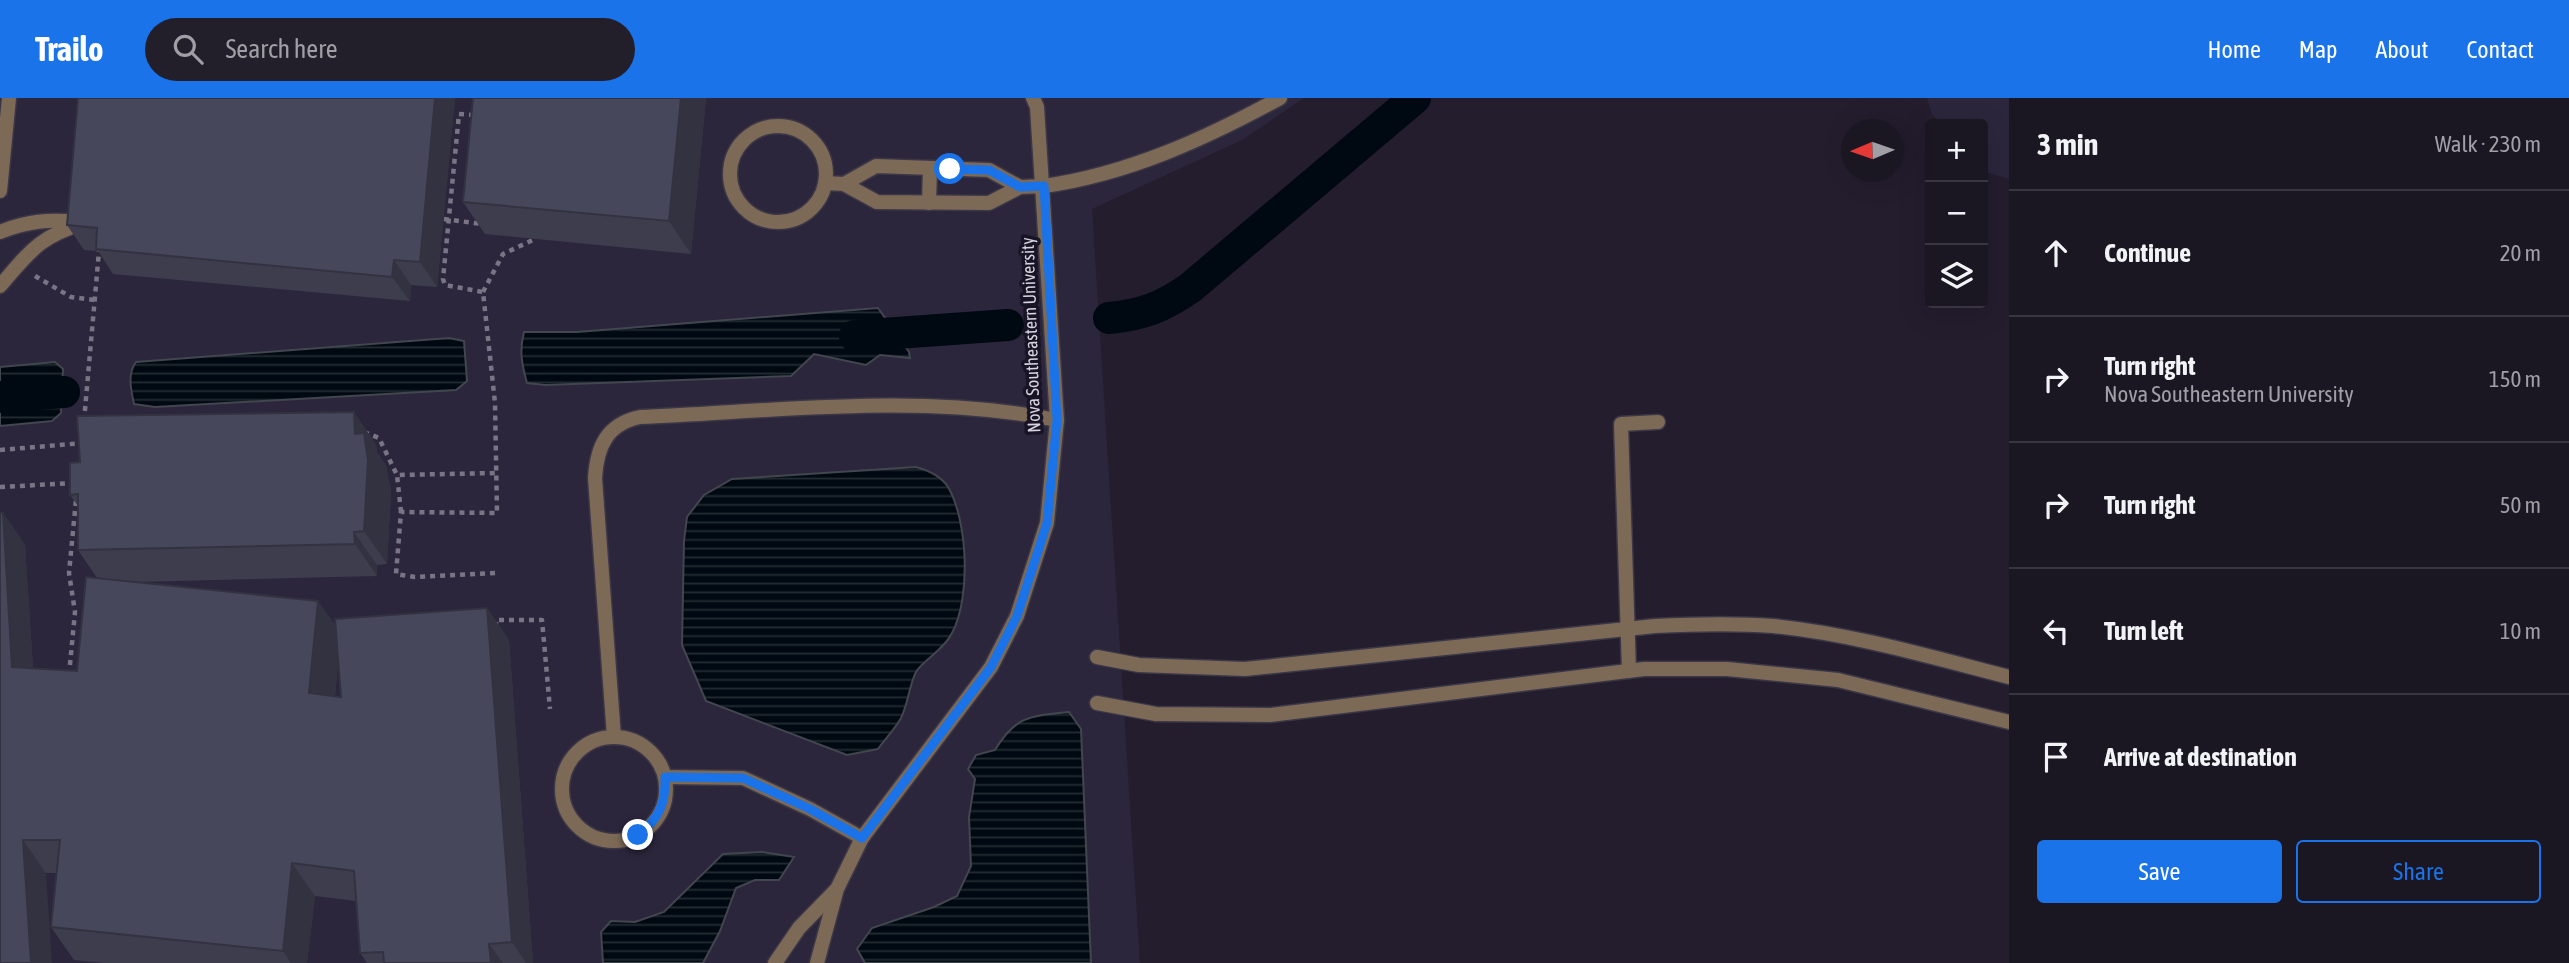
<!DOCTYPE html>
<meta charset="utf-8">
<style>
:root{--surface:#1a1622;--page:#231f2a;--text:#f1f3f6;--muted:#9f9fa5;--line:#383540;--accent:#1a73e8}
body{margin:0;font-family:"Asap Condensed",sans-serif;background:var(--page);color:var(--text)}
.controls{position:absolute;right:21px;top:21px;display:grid;overflow:hidden;border-radius:7px;box-shadow:0 7px 28px #0002}
.controls button{width:63px;height:63px;display:grid;place-items:center;padding:0;border:0;border-bottom:2px solid var(--line);background:var(--surface);color:var(--text);font:35px sans-serif}
.compass{position:absolute;left:1841px;top:21px;width:63px;height:63px;border-radius:50%;background:var(--surface);box-shadow:0 7px 28px #0002;rotate:268deg}
.stop{position:absolute;width:21px;height:21px;margin:-16px;border:5px solid #1a73e8;border-radius:50%;background:#fff}
.stop.end{background:#1a73e8;border-color:#fff;box-shadow:0 2px 7px #0008}
.list{margin:0;padding:0;list-style:none}
h2{display:flex;justify-content:space-between;align-items:center;height:91px;margin:0;padding:0 28px;font-size:30px}
h2 small{font-size:23px;font-weight:400;color:var(--muted)}
.list li{display:grid;grid-template-columns:46px 1fr auto;gap:21px;align-items:center;box-sizing:border-box;height:126px;padding:0 28px;border-top:2px solid var(--line)}
.list b{display:block;font-size:26px;white-space:nowrap}
.list p{margin:0;font-size:23px;white-space:nowrap;color:var(--muted)}
.list em{font-size:23px;font-style:normal;color:var(--muted)}
.actions{display:flex;gap:14px;padding:21px 28px}
.actions a{flex:1;padding:16px 0;border:2px solid var(--accent);border-radius:7px;text-align:center;font-size:24px;color:var(--accent)}
.actions .main{background:var(--accent);color:#fff}
.icon{flex:none;width:38px;height:38px;fill:none;stroke:currentColor;stroke-width:2;stroke-linecap:round;stroke-linejoin:round}
.map{position:relative;flex:none;width:2009px;height:865px;overflow:hidden}
header{display:flex;align-items:center;gap:42px;box-sizing:border-box;height:98px;padding:0 35px;background:var(--accent);color:#fff}
header strong{font-size:33px}
nav{display:flex;gap:38px;margin-inline-start:auto;font-size:24px}
.search{width:490px;height:63px;background:var(--page);display:flex;align-items:center;gap:18px;box-sizing:border-box;padding:0 24px;border-radius:38px;color:var(--muted);font-size:26px}
main{display:flex}
aside{flex:1;background:var(--surface)}
.map>svg:first-child{display:block}
.built{fill:#2c263c}
.water{fill:url(#water-rules);stroke:#41464f;stroke-width:2}
.lines{fill:none;stroke-linecap:round;stroke-linejoin:round}
.canal{stroke:#000911;stroke-width:32}
.lane-casing{stroke:#3c3747;stroke-width:17}
.street-casing{stroke:#3c3747;stroke-width:17}
.path{stroke:#7a7584;stroke-width:4.5;stroke-dasharray:5 5;stroke-linecap:butt}
.lane{stroke:#7c6a57;stroke-width:14}
.street{stroke:#7c6a57;stroke-width:14}
.wall{fill:#3d3d4e;fill-rule:evenodd}
.shaded-wall{fill:#323240}
.building{fill:#47475b;stroke:#323240;stroke-width:2}
.route{stroke:#1a73e8;stroke-width:9}
.labels{text-anchor:middle;stroke-width:7;stroke-linejoin:round;paint-order:stroke}
.street-label{font-size:18px;fill:#d8d5e1;stroke:#191425}
</style>
<header>
<strong>Trailo</strong>
<div class="search"><svg class="icon" aria-label="search" viewBox="0 0 24 24"><circle cx="10" cy="10" r="6"/><path d="M15 15l6 6"/></svg>Search here</div>
<nav><a>Home</a><a>Map</a><a>About</a><a>Contact</a></nav>
</header>
<main>
<div class="map">
<svg width="2009" height="865" viewBox="0 0 2009 865">
<defs>
<pattern id="water-rules" width="6" height="5" patternUnits="userSpaceOnUse" patternTransform="scale(1.75)"><rect width="6" height="5" fill="#000911"/><path d="M0 2.5h6" fill="none" stroke="#242c33"/></pattern>
</defs>
<rect width="100%" height="100%" fill="#231d2e"/>
<g class="built">
<path d="M 0,0 L 1304,0 L 1242,42 L 1092,111 L 1140,865 L 0,865 Z"/>
<path d="M 1927,0 L 2009,0 L 2009,81 L 1983,73 L 1983,26 L 1941,26 L 1932,16 Z"/>
</g>
<g class="water">
<path d="M 878,210 L 909,254 L 910,260 L 880,257 L 866,267 L 814,256 L 791,278 L 545,287 L 527,285 C 522,267 519,253 524,234 L 577,234 Z"/>
<path d="M 449,240 L 464,243 L 467,283 L 456,292 L 155,309 L 134,306 C 131,292 127,276 136,264 Z"/>
<path d="M 55,264 L 63,271 L 61,315 L 52,323 L 0,328 L 0,269 Z"/>
<path d="M 916,369 C 927,372 941,378 948,389 C 968,423 971,500 952,535 C 944,552 922,563 916,574 C 909,588 908,606 901,620 C 895,631 885,641 878,651 L 847,657 L 706,603 L 682,547 L 684,443 L 687,419 L 704,397 L 732,381 Z"/>
<path d="M 1069,614 L 1081,631 L 1091,865 L 865,865 L 857,851 L 872,830 L 934,809 L 957,798 L 971,768 L 969,719 L 975,681 L 968,671 L 976,657 L 995,652 C 1016,617 1031,618 1069,614 Z"/>
<path d="M 762,754 L 794,759 L 779,782 L 755,782 L 736,790 L 720,833 L 703,865 L 603,865 L 601,834 L 611,823 L 635,824 L 664,814 L 723,756 Z"/>
</g>
<g class="lines">
<g class="canal">
<path d="M 1109,220 C 1142,217 1163,209 1190,190 L 1415,0"/>
<path d="M 855,238 L 1008,227"/>
<path d="M 0,299 L 64,294"/>
</g>
<g class="lane-casing">
<g id="lane">
<circle cx="778" cy="76" r="48"/>
<path d="M 825,85 L 844,86 L 877,104 L 989,105 L 1020,89 L 1044,88"/>
<path d="M 844,86 L 876,68 L 989,72 L 1020,89"/>
<path d="M 929,105 L 930,70"/>
<path d="M 0,134 C 27,123 49,121 78,124"/>
<path d="M 0,188 C 31,152 39,139 86,124"/>
<path d="M 1097,559 L 1139,567 L 1245,571 L 1655,528 C 1694,526 1734,525 1773,528 C 1853,536 1931,559 2009,579"/>
<path d="M 1629,573 L 1621,326 L 1658,324"/>
<path d="M 1097,605 L 1156,616 L 1270,617 L 1644,571 L 1727,571 L 1838,582 L 2009,624"/>
<path d="M 614,639 L 595,380 C 597,348 607,326 640,319 C 779,313 920,295 1057,322"/>
<circle cx="614" cy="691" r="52"/>
<path d="M 665,679 L 743,680 L 810,711 L 862,740"/>
</g>
</g>
<g class="street-casing">
<g id="street">
<path d="M 1044,88 C 1128,76 1205,41 1280,0"/>
<path d="M 0,93 L 9,0"/>
<path d="M 775,865 L 799,830 L 836,792"/>
<path d="M 817,865 L 837,791 L 862,740 L 991,569 L 1017,518 L 1047,425 L 1057,322 L 1037,9 L 1033,0"/>
</g>
</g>
<g class="path">
<path d="M 474,17 L 459,16 L 443,181 L 445,187 L 483,194 L 495,305 L 497,415 L 401,414 L 396,476 L 415,479 L 497,475"/>
<path d="M 444,121 L 482,126"/>
<path d="M 35,178 L 71,199 L 95,202"/>
<path d="M 483,194 L 503,156 L 535,141"/>
<path d="M 84,323 L 99,153"/>
<path d="M 364,334 L 379,340 L 397,377"/>
<path d="M 0,352 L 83,345"/>
<path d="M 0,389 L 74,385"/>
<path d="M 401,414 L 397,377 L 496,375"/>
<path d="M 496,529 L 496,522 L 542,522 L 550,611"/>
<path d="M 69,577 L 75,514 L 69,475 L 76,402"/>
</g>
<use href="#lane" class="lane"/>
<use href="#street" class="street"/>
</g>
<g class="wall">
<path d="M 78,0 L 455,0 L 437,189 L 411,187 L 410,203 L 113,176 L 98,153 L 84,152 L 67,127 Z"/>
<path d="M 706,0 L 691,156 L 485,136 L 463,104 Z"/>
<path d="M 376,346 L 377,354 L 386,368 L 391,394 L 387,466 L 377,467 L 377,478 L 135,484 L 335,527 L 487,510 L 509,542 L 533,865 L 367,865 L 360,855 L 356,803 L 315,798 L 307,865 L 105,865 L 74,862 L 51,829 L 56,775 L 46,775 L 0,865 L 3,415 L 25,447 L 33,570 L 77,573 L 97,480 L 78,452 L 78,408 L 70,397 ZM 338,563 L 341,599 L 335,598 Z"/>
</g>
<g class="shaded-wall">
<path d="M 435,0 L 455,0 L 437,189 L 420,164 Z"/>
<path d="M 681,0 L 706,0 L 691,156 L 669,123 Z"/>
<path d="M 394,162 L 411,187 L 410,203 L 392,179 Z"/>
<path d="M 354,314 L 376,346 L 377,354 L 386,368 L 391,394 L 387,466 L 364,433 Z"/>
<path d="M 3,415 L 25,447 L 35,601 L 12,569 Z"/>
<path d="M 354,434 L 377,467 L 377,478 L 355,446 Z"/>
<path d="M 318,503 L 341,535 L 332,627 L 309,595 Z"/>
<path d="M 487,510 L 509,542 L 533,865 L 526,865 L 512,844 Z"/>
<path d="M 23,742 L 46,775 L 52,865 L 31,865 Z"/>
<path d="M 292,765 L 315,798 L 307,865 L 291,865 L 283,853 Z"/>
<path d="M 489,846 L 503,865 L 491,865 Z"/>
</g>
<g class="building">
<path d="M 78,0 L 435,0 L 420,164 L 394,162 L 392,179 L 96,151 L 97,130 L 67,127 Z"/>
<path d="M 473,0 L 681,0 L 669,123 L 463,104 Z"/>
<path d="M 354,314 L 355,336 L 364,335 L 368,362 L 364,433 L 354,434 L 355,446 L 78,452 L 78,396 L 70,397 L 70,365 L 80,364 L 77,318 Z"/>
<path d="M 0,415 L 3,415 L 12,569 L 77,573 L 86,479 L 318,503 L 309,595 L 341,599 L 335,521 L 487,510 L 512,844 L 489,846 L 491,865 L 384,865 L 383,854 L 360,855 L 354,773 L 292,765 L 283,853 L 51,829 L 60,742 L 23,742 L 31,865 L 0,865 Z"/>
</g>
<g class="lines">
<path class="route" d="M 638,737 C 659,721 666,705 665,679 L 743,680 L 810,711 L 862,740 L 991,569 L 1017,518 L 1047,425 L 1057,322 L 1044,88 L 1020,89 L 989,72 L 950,71"/>
</g>
<g class="labels">
<g class="street-label">
<text transform="translate(1031 237) rotate(-92)" y="6">Nova Southeastern University</text>
</g>
</g>
</svg>
<div class="controls">
<button>+</button>
<button>−</button>
<button><svg class="icon" aria-label="layers" viewBox="0 0 24 24"><path d="M12 4l9 5-9 5-9-5zM3 14l9 5 9-5"/></svg></button>
</div>
<svg class="compass" viewBox="-18 -18 36 36"><path d="M0-13l5 13h-10z" fill="#e53935"/><path d="M0 13l5-13h-10z" fill="#9f9fa5"/></svg>
<div class="stop" style="left:950px;top:71px"></div>
<div class="stop end" style="left:638px;top:737px"></div>
</div>
<aside>
<h2>3 min<small>Walk · 230 m</small></h2>
<ul class="list">
<li><svg class="icon" aria-label="ahead" viewBox="0 0 24 24"><path d="M12 20V5M6 11l6-6 6 6"/></svg><div><b>Continue</b></div><em>20 m</em></li>
<li><svg class="icon" aria-label="right" viewBox="0 0 24 24"><path d="M7 20v-9h11M14 6l5 5-5 5"/></svg><div><b>Turn right</b><p>Nova Southeastern University</p></div><em>150 m</em></li>
<li><svg class="icon" aria-label="right" viewBox="0 0 24 24"><path d="M7 20v-9h11M14 6l5 5-5 5"/></svg><div><b>Turn right</b></div><em>50 m</em></li>
<li><svg class="icon" aria-label="left" viewBox="0 0 24 24"><path d="M17 20v-9H6M10 6l-5 5 5 5"/></svg><div><b>Turn left</b></div><em>10 m</em></li>
<li><svg class="icon" aria-label="arrive" viewBox="0 0 24 24"><path d="M6 21V4h12l-3 4 3 4H6"/></svg><div><b>Arrive at destination</b></div></li>
</ul>
<div class="actions"><a class="main">Save</a><a>Share</a></div>
</aside>
</main>
